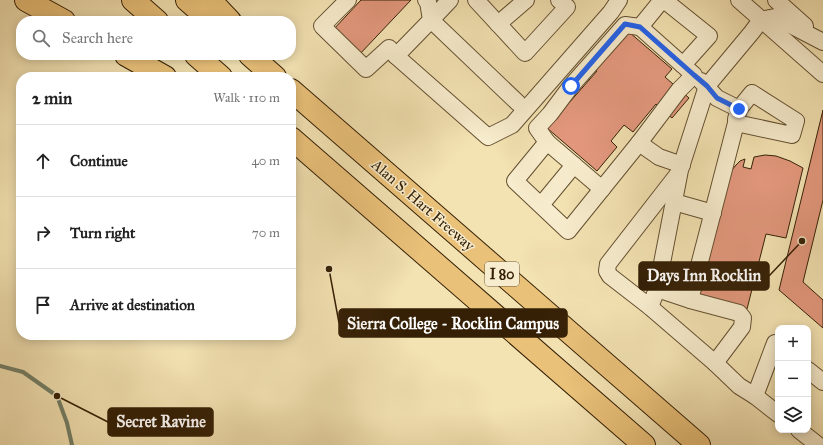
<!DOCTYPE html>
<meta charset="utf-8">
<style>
:root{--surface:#fff;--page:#f2f2f2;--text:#222;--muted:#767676;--line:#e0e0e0}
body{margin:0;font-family:"IM FELL Great Primer",serif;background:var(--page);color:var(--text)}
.controls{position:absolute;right:12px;bottom:12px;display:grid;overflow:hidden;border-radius:8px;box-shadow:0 2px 10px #0003}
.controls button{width:36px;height:36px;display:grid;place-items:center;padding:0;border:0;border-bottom:1px solid var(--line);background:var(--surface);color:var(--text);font:20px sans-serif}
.stop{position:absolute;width:12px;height:12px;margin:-9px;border:3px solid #2563eb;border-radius:50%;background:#fff}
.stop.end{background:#2563eb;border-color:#fff;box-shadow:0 1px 4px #0008}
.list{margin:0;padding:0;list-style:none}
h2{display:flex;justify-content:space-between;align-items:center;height:52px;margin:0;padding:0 16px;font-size:17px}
h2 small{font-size:13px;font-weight:400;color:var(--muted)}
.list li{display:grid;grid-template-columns:26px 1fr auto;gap:12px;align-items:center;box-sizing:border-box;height:72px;padding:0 16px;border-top:1px solid var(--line)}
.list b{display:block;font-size:15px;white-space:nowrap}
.list em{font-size:13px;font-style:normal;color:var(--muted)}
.icon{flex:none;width:22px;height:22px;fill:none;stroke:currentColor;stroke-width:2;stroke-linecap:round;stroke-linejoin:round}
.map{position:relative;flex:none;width:823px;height:445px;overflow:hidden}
.search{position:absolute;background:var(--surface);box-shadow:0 2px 10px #0003;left:16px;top:16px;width:280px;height:44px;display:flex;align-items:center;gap:10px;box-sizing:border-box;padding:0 14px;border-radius:16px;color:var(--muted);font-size:15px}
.panel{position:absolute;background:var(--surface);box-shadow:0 2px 10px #0003;left:16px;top:72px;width:280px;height:268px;border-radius:16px}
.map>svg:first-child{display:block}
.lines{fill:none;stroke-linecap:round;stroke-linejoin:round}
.stream{stroke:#737f67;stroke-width:4}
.building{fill:#e2977c;stroke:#352006}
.minor-casing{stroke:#645031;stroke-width:18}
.highway-casing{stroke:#352006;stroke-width:24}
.minor{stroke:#f7eccd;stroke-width:16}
.highway{stroke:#eac179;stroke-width:22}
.route{stroke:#2563eb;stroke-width:5}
.labels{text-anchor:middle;stroke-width:3;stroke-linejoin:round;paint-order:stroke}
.shield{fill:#f7eccd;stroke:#6f5d42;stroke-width:1}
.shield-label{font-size:14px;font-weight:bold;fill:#352006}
.street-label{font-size:15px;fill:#352006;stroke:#f7eccd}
.leader{fill:none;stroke:#352006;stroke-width:1.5}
.callout-dot{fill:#352006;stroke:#f7eccd;stroke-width:1.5}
.callout{fill:#352006;stroke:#352006;stroke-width:1.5}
.callout-label{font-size:16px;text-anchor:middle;font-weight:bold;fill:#fff}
</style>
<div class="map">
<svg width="823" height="445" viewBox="0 0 823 445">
<rect width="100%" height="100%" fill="#f3e2b2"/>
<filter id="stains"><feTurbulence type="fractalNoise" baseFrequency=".005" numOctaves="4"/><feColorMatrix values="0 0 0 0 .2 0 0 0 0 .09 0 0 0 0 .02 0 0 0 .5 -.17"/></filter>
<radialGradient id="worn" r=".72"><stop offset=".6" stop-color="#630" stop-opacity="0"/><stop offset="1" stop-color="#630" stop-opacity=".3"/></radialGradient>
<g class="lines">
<path class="stream" d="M 0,366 L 23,372 L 57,396 L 67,423 L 72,445"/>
</g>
<g class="building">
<path d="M 361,0 L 411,0 L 359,55 L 333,30 Z"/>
<path d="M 629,32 L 672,69 L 665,77 L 689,98 L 672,118 L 656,104 L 633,132 L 624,125 L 611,141 L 617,147 L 597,171 L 547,128 L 597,71 L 594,68 L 605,55 L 607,57 Z"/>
<path d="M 823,110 L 823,200 L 803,282 L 823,300 L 823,328 L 779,290 Z"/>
<path d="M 765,155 L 776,156 L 790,161 L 803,168 L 786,238 L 766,234 L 747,309 L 736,309 L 699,298 L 729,174 L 736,165 L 740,161 L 745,159 L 743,167 L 751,169 L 754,157 Z"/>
</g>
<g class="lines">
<g class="minor-casing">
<g id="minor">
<path d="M 348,0 L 322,26 L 366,69 L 389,48 L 396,56"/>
<path d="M 426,0 L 428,2 L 431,20 L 396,56 L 488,137 L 512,125 L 611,12 L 619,0"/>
<path d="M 450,0 L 431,20 L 518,103"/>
<path d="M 476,0 L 525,53 L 567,7 L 559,0"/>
<path d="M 664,0 L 709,36 L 683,65"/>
<path d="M 739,0 L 823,74"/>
<path d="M 776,0 L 805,26"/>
<path d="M 498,24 L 526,0"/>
<path d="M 701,81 L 717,98 L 739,109 L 736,119"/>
<path d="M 547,142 L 537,128 L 550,114 L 571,86 L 625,25 L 640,27"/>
<path d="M 639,143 L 659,157 L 682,165"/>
<path d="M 574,165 L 602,189"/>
<path d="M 678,174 L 608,264 L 607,271 L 610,276 L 650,307 L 715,363 L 739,386 L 755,396 L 778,414"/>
<path d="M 674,202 L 713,213"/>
<path d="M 541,205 L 574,165 L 547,142 L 515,181 L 568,231 L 639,143 L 679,90 L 694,75 L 640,27 L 662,0"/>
<path d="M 657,289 L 690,300 L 736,123 L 792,135 L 796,121 L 752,93 L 739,109"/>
<path d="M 690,300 L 739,313 L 743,318 L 742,327 L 715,363"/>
<path d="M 650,307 L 657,289 L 680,170 L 707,86 L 752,32 L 761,20 L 775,17 L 823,42"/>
<path d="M 808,370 L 823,382"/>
<path d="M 755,396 L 775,343 L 778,346"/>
<path d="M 799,430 L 818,445"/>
</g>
</g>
<g class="highway-casing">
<g id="highway">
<path d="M 26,0 L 64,21"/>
<path d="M 133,0 L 157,21"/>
<path d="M 187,0 L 211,21"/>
<path d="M 210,0 L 230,21"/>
<path d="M 126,55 L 165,77"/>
<path d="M 196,55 L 221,77"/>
<path d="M 250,55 L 275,77"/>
<path d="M 291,90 L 699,445"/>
<path d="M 291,138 L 644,445"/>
</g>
</g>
<use href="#minor" class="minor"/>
<use href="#highway" class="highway"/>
</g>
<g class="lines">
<path class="route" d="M 571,86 L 625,24 L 640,27 L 694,75 L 707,86 L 717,98 L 739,109"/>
</g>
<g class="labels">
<rect class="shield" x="485" y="262" width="34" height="24" rx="3"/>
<g class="shield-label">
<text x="502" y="279">I 80</text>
</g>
<g class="street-label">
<text transform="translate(423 205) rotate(41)" y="5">Alan S. Hart Freeway</text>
</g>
</g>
<path class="leader" d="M802 241L769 276M329 269L339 323M57 396L108 422"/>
<g class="callout-dot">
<circle cx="802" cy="241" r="4"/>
<circle cx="329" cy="269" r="4"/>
<circle cx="57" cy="396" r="4"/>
</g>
<g class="callout">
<rect x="639" y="262" width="130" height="28" rx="4"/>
<rect x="339" y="309" width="228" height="28" rx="4"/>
<rect x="108" y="408" width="105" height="28" rx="4"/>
</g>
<g class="callout-label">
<text x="704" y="281">Days Inn Rocklin</text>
<text x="453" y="329">Sierra College - Rocklin Campus</text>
<text x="161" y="427">Secret Ravine</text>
</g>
<rect width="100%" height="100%" filter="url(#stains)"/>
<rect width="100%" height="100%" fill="url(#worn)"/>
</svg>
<div class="controls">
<button>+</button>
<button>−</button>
<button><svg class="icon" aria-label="layers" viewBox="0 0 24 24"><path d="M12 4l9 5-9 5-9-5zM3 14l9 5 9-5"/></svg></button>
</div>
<div class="stop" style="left:571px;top:86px"></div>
<div class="stop end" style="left:739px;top:109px"></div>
<div class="search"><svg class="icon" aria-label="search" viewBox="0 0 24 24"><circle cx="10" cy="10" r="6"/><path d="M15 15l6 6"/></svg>Search here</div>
<section class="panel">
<h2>2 min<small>Walk · 110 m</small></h2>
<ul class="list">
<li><svg class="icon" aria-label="ahead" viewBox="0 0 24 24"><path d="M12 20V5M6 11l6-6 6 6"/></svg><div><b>Continue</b></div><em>40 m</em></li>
<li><svg class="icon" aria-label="right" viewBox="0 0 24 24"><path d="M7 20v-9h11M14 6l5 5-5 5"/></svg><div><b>Turn right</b></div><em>70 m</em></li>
<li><svg class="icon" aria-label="arrive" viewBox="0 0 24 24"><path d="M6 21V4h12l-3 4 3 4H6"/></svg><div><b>Arrive at destination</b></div></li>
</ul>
</section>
</div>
